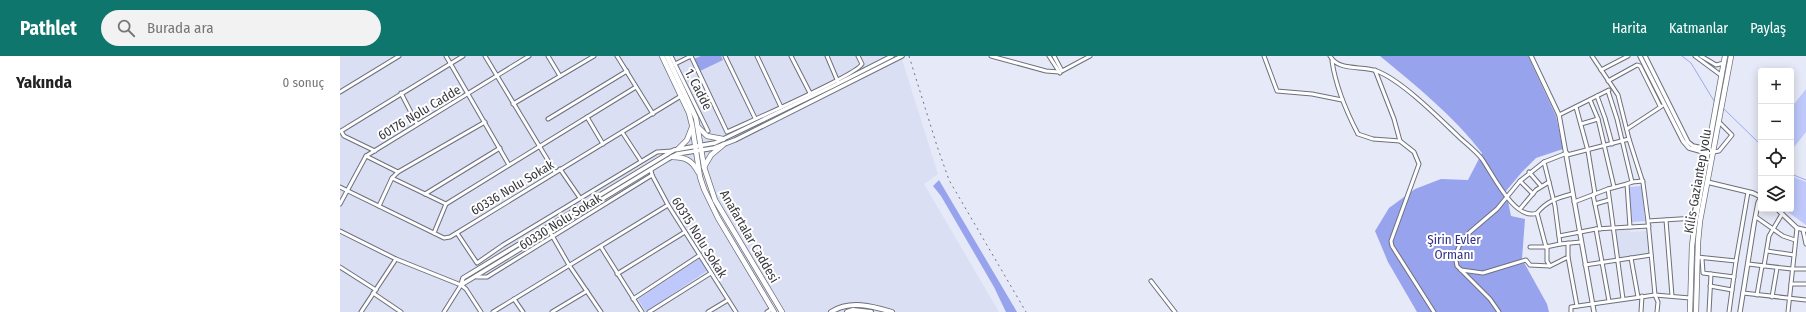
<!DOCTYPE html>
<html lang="tr">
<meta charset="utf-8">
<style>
:root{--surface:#fff;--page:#f2f2f2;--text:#222;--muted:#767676;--line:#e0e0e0;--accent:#0f766e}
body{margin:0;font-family:"Fira Sans Condensed",sans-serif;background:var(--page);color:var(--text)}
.controls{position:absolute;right:12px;top:12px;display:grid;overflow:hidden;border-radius:4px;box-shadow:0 2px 10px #0003}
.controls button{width:36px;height:36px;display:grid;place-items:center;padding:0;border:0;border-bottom:1px solid var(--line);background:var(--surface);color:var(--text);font:20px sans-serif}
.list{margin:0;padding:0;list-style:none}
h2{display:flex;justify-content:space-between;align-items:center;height:52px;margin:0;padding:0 16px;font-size:17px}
h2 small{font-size:13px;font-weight:400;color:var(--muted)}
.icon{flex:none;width:22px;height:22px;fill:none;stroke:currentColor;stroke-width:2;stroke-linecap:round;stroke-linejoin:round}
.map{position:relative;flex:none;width:1466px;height:256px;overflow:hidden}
header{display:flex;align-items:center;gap:24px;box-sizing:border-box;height:56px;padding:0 20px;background:var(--accent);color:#fff}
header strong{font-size:19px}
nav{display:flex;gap:22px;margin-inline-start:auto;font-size:14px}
.search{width:280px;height:36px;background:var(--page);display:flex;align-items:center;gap:10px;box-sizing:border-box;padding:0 14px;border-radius:22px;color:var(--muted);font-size:15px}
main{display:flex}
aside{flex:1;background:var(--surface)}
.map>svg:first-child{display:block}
.built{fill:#dadff4}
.green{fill:#bec8fb}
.forest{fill:#98a3ed}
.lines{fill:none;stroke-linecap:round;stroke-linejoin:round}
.stream{stroke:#9ca8f2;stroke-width:1}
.minor-casing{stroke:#6d707c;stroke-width:5}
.tertiary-casing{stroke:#6d707c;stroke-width:5.5}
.secondary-casing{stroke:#6d707c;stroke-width:6}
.primary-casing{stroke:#6d707c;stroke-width:6}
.trunk-casing{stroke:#6d707c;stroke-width:6}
.minor{stroke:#fff;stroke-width:3}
.tertiary{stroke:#fff;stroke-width:3.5}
.secondary{stroke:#fff;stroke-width:4}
.primary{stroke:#fff;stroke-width:4.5}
.trunk{stroke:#fff;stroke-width:4.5}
.rail{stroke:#71737b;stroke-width:1;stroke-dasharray:2 4;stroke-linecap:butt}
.labels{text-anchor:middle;stroke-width:4;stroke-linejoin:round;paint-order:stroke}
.street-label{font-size:13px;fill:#37383e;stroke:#fff}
.park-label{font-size:13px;fill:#303287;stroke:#fff}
</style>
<header>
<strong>Pathlet</strong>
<div class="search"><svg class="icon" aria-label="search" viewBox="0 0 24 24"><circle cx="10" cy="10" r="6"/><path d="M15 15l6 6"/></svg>Burada ara</div>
<nav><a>Harita</a><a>Katmanlar</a><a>Paylaş</a></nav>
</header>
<main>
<aside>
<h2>Yakında<small>0 sonuç</small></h2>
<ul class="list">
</ul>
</aside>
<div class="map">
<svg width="1466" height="256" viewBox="0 0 1466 256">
<rect width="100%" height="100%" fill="#e6e9f7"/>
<g class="built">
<path d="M 0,0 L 561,0 L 598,118 L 584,128 L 659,256 L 0,256 Z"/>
<path d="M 1287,173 L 1291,176 L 1306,175 L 1309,199 L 1278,203 L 1273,175 Z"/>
</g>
<g class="green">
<path d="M 1466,33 L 1466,76 L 1451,95 L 1451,52 Z"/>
<path d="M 1451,120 L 1466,126 L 1466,169 L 1444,153 L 1451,153 Z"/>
<path d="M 1302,130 L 1305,165 L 1292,166 L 1289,131 Z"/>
<path d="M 360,202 L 368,214 L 306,256 L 298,243 Z"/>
</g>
<g class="forest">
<path d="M 361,0 L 381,0 L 383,4 L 360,15 L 354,3 Z"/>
<path d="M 1040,0 L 1188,0 L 1216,60 L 1223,93 L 1196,102 L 1182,116 L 1166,135 L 1171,160 L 1185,163 L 1182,203 L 1207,248 L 1209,256 L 1077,256 L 1048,206 L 1035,175 L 1049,152 L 1075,133 L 1101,123 L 1128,124 L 1142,97 C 1114,60 1076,30 1040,0 Z"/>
<path d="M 599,124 L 677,256 L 666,256 L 665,254 L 654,231 L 601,140 L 593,130 Z"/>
</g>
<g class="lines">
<g class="stream">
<path d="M 1342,0 L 1351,7 L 1374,45"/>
<path d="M 1383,52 L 1421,89"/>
<path d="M 1451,118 L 1466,124"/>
</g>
<g class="minor-casing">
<g id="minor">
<path d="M 106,0 L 169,109"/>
<path d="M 145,0 L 215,116"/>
<path d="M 208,0 L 220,20"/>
<path d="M 277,0 L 313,58"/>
<path d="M 331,0 L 368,75"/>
<path d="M 351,0 L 387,76 C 406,67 517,19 522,8 L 518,0"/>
<path d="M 385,0 L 415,62"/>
<path d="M 417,0 L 441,51"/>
<path d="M 451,0 L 470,37"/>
<path d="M 487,0 L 498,26"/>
<path d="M 651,0 L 706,15 L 719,16"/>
<path d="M 709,0 L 720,17"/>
<path d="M 714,0 L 722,15 L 750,0"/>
<path d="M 924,0 L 937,35 L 972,38 L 1002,44"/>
<path d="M 990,0 C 999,16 1022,9 1037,15 C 1062,25 1097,60 1118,80 C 1125,87 1135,94 1142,103 C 1152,117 1175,166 1197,157"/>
<path d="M 1252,0 L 1278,39 L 1289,83 L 1303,127 L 1308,165"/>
<path d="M 1355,0 L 1382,20"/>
<path d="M 1361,0 L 1376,9 L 1384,7"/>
<path d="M 992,5 C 996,32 1006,55 1018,78 L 1033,83 L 1060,85"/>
<path d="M 335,8 L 351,0"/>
<path d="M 1035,14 L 1054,63 L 1060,85 L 1074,96 L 1079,108 L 1051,185 L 1052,190 L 1094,256"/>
<path d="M 1261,14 L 1288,0"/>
<path d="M 1268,25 L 1297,9 L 1300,10 L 1320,50"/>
<path d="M 1268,35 L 1277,63 L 1292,126"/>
<path d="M 0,36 L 59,0"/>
<path d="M 61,37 L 77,68"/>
<path d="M 1257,40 L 1265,62 L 1272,88"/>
<path d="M 1250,44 L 1258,63 L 1274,131"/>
<path d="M 173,48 L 254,0"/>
<path d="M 1236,51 L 1248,95 L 1255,138"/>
<path d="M 1219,59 L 1269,34"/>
<path d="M 247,61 L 263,88"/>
<path d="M 208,63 L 287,15"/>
<path d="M 1241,68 L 1258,63"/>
<path d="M 1287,73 L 1322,50"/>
<path d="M 282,76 L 301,105"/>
<path d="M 35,95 L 4,80 L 1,75 L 123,0"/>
<path d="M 1373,96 L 1379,95 L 1392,79 L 1379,66"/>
<path d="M 1227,97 L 1204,106 L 1215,150 L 1220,188 L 1241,186"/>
<path d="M 1227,99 L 1289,83"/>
<path d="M 26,100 L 58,116 L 52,122 L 106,148"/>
<path d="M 220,113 L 240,142"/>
<path d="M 311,114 L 312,119 L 328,149 L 396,256"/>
<path d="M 58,116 L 145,66"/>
<path d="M 1189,116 L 1201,130"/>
<path d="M 1180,125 L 1193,138"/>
<path d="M 1303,125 L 1292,126 L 1287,128 L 1290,171 L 1309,170"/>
<path d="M 0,131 L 104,182 L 110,181 L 341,40"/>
<path d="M 1268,133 L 1283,243"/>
<path d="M 85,138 L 160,92"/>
<path d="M 1253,139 L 1260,173"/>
<path d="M 1234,146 L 1268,133 L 1287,128"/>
<path d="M 0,148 L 26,100 L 189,0"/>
<path d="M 1255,148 L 1269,144"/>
<path d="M 39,150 L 52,122"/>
<path d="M 1180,153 L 1196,134 L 1209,126"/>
<path d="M 1416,161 L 1443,180 L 1455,184"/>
<path d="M 1326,164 L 1332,240"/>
<path d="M 1256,173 L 1269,245"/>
<path d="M 1463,174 L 1466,188"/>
<path d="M 0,175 L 56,203 L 121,229 L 126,233 L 141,256"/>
<path d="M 210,176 L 229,209 L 261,256"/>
<path d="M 94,177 L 106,148 L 296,31"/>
<path d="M 117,177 L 137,207 L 163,189 L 317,96 L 332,95"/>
<path d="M 1219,180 L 1256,173 L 1290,171"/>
<path d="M 1207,190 L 1207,205 L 1210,210 L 1228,201 L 1228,187"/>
<path d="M 261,191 L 302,256"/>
<path d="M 1190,191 L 1206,191 L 1220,188"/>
<path d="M 1206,191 L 1197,157 C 1207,145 1217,142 1232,138"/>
<path d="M 1427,195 L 1454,199"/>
<path d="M 1228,201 L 1237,250"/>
<path d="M 1357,201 L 1396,205 L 1389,256"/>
<path d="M 1291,202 L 1298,241"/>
<path d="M 1362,202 L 1363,217 L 1394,221"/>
<path d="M 1396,205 L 1408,136"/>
<path d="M 1408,208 L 1452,213"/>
<path d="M 1245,209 L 1311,199"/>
<path d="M 1424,210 L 1429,180 L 1442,158"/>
<path d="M 0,211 L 36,234"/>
<path d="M 1452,213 L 1466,213"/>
<path d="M 1121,214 L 1143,217 L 1186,204 L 1190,209 L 1210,210"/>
<path d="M 277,218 L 345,176"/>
<path d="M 137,221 L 147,221 L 312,119"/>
<path d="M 811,225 L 835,256"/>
<path d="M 1451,228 L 1466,228"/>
<path d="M 1370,230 L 1392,234"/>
<path d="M 33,237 L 61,256"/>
<path d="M 1403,237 L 1466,244"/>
<path d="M 1417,239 L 1422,210"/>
<path d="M 1432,241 L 1437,212"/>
<path d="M 174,243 L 183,256"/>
<path d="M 293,243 L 360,199"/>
<path d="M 21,256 L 56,203"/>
<path d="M 104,256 L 121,229"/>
<path d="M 153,256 L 328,149"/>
<path d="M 212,256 L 247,235"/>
<path d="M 309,256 L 371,217"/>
<path d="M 368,256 L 388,244"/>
<path d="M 427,256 L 432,253"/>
<path d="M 1159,256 L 1150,243 L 1117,210 L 1115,200 L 1121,186 L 1130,176 L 1157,153 L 1180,125 L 1204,106"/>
<path d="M 1231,256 L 1231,251 L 1315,239 L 1350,242"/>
<path d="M 1301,256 L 1302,240"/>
<path d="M 1317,256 L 1318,246 L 1315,239 L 1308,165 L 1355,162"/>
<path d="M 1369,256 L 1371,218"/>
<path d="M 1448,256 L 1457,172"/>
</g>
</g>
<g class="tertiary-casing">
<g id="tertiary">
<path d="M 1191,0 L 1219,59 L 1254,256"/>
<path d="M 1300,0 L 1343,85 L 1349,92 L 1367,97"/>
<path d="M 1305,0 L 1348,86 L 1353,90 L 1367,93"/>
<path d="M 1367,126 L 1413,137 L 1421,141"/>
<path d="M 1437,153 L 1457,172 L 1466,174"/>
<path d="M 121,229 L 328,103 L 337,98 L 374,92 L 395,84 L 562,0"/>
<path d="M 121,229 L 123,222 L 128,219 L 334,94 L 375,87 L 493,30 L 552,0"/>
<path d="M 1400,256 L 1414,168 L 1418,147 L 1421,141"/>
</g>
</g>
<g class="secondary-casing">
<g id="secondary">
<path d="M 491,256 C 510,244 532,250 552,256"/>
<path d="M 507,256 L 513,254 L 531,256"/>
</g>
</g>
<g class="primary-casing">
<g id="primary">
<path d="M 322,0 L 349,57 L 352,69 L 360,121 L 364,133 L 378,162 L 434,256"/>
<path d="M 327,0 L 356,62 L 364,111 L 375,144 L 442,256"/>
<path d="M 358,71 L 367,80 L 383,83"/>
<path d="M 338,93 L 347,84 L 352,71"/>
<path d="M 332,101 C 345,101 352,104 358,116"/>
<path d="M 364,111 L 371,99 L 383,89"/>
</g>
</g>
<g class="trunk-casing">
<g id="trunk">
<path d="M 1350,256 L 1352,190 L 1355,166 L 1385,0"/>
<path d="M 1356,256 L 1358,186 L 1360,165 L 1391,0"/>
</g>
</g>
<use href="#minor" class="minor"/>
<use href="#tertiary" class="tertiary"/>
<use href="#secondary" class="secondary"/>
<use href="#primary" class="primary"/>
<use href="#trunk" class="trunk"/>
<path class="rail" d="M 569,0 L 597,90 L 609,124 L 686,256"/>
</g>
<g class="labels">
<g class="street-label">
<text transform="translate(359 33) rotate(63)" y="5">1. Cadde</text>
<text transform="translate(79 56) rotate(-31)" y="5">60176 Nolu Cadde</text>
<text transform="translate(1357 125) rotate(-80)" y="5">Kilis-Gaziantep yolu</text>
<text transform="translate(172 131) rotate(-31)" y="5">60336 Nolu Sokak</text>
<text transform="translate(220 165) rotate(-32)" y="5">60330 Nolu Sokak</text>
<text transform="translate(410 180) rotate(60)" y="5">Anafartalar Caddesi</text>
<text transform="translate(360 181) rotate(58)" y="5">60315 Nolu Sokak</text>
</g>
<g class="park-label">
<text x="1114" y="188">Şirin Evler<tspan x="1114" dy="15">Ormanı</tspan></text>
</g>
</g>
</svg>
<div class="controls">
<button>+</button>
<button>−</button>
<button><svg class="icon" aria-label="locate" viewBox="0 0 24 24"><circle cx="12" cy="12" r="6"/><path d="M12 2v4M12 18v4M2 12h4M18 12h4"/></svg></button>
<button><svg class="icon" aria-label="layers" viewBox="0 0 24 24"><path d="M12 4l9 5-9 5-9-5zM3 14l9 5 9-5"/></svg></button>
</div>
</div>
</main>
